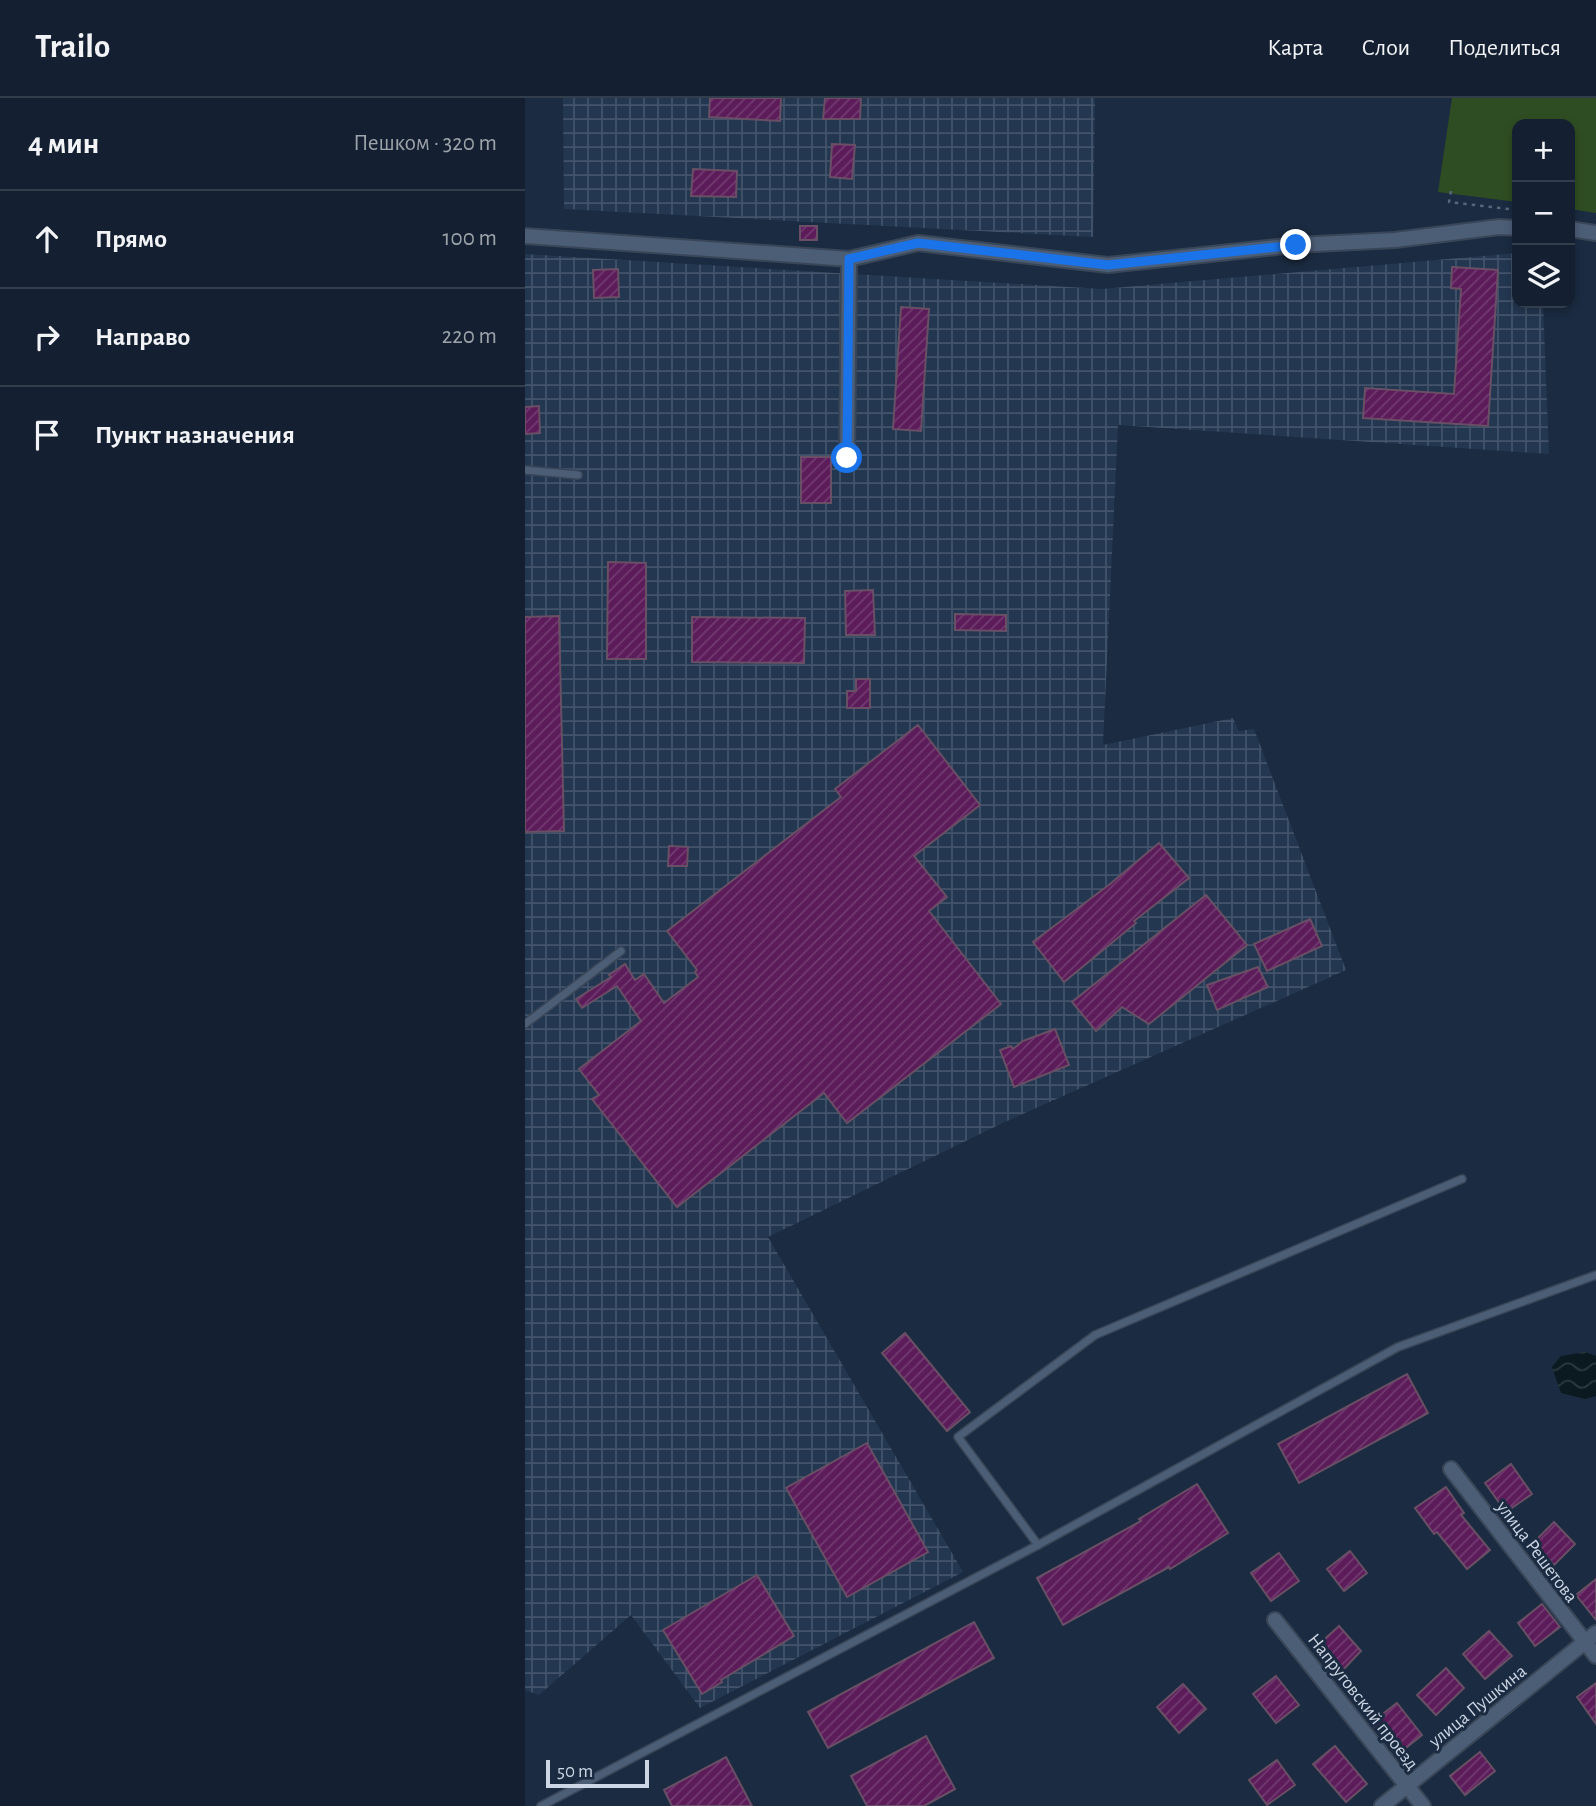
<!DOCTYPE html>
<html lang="ru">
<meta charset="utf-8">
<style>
:root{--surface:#142031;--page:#1d2839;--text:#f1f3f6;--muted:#9da3ab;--line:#333e4d}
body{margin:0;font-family:"Alegreya Sans",sans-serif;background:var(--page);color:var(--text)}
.controls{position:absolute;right:21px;top:21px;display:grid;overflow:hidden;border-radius:14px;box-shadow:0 4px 10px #0003}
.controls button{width:63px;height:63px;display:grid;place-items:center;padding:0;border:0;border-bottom:2px solid var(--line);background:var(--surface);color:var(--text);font:35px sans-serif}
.scale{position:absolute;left:21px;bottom:18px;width:103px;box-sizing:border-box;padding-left:7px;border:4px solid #ccd6e5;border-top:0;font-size:19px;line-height:24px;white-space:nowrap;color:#ccd6e5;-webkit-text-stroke:5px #1b2b41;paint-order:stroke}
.stop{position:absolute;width:21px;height:21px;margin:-16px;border:5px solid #1a73e8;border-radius:50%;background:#fff}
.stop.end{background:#1a73e8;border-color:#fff;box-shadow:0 2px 7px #0008}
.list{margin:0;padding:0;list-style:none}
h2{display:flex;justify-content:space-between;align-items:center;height:91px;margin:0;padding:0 28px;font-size:30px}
h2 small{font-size:23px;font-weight:400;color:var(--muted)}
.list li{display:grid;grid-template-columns:46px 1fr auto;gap:21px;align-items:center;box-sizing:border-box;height:98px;padding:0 28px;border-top:2px solid var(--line)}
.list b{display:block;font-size:26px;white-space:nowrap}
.list em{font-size:23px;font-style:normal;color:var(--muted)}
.icon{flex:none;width:38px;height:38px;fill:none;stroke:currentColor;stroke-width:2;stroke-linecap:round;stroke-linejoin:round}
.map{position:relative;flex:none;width:1071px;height:1708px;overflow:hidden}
header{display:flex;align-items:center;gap:42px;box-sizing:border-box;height:98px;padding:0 35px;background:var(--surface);border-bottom:2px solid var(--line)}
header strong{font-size:33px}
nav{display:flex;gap:38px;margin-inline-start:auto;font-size:24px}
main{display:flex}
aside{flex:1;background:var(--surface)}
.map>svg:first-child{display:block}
.industrial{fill:url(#industrial-grid)}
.garden{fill:#2f4d22}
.water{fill:url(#water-waves)}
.building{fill:url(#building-hatch);stroke:#684f65;stroke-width:2}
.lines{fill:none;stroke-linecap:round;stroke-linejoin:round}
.lane-casing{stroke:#394658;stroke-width:10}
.street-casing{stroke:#394658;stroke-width:18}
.path{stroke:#58667a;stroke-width:2.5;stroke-dasharray:3.5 5;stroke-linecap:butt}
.lane{stroke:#4c5d76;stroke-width:7}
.street{stroke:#4c5d76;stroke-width:14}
.route{stroke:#1a73e8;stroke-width:9}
.labels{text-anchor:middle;stroke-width:6;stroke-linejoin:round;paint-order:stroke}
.street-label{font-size:19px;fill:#ccd6e5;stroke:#1b2b41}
</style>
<header>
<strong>Trailo</strong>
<nav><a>Карта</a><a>Слои</a><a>Поделиться</a></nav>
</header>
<main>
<aside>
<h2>4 мин<small>Пешком · 320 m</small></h2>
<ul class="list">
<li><svg class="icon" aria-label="ahead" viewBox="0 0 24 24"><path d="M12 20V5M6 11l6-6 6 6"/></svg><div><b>Прямо</b></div><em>100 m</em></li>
<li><svg class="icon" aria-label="right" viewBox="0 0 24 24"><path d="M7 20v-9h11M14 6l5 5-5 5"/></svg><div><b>Направо</b></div><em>220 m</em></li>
<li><svg class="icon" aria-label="arrive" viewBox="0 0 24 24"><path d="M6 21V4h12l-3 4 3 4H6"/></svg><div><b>Пункт назначения</b></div></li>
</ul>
</aside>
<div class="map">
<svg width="1071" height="1708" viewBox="0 0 1071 1708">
<defs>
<pattern id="industrial-grid" width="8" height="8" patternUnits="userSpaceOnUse" patternTransform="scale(1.75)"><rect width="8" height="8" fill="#233751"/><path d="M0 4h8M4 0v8" fill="none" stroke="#42536a"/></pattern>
<pattern id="water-waves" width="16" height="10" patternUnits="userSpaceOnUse" patternTransform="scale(1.75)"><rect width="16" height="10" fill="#0a1a20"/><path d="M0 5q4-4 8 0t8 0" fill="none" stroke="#2c3b40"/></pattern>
<pattern id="building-hatch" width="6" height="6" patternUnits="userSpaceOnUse" patternTransform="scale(1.75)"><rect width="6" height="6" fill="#5c1b59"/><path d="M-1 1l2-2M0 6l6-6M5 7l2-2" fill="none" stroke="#723b71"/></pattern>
</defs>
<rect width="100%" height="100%" fill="#1b2b41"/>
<g class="industrial">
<path d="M 38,0 L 570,0 L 568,139 L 39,111 Z"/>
<path d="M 992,155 L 992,205 L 1018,205 L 1024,356 L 593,327 L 578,647 L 708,620 L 714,633 L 729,631 L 821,872 L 480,1024 L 243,1139 L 438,1474 L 175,1610 L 106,1517 L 14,1597 L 0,1592 L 0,156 L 577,191 Z"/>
</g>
<path class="garden" d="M 927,0 L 1071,0 L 1071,115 L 1045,111 L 1045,26 L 992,26 L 992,104 L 913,94 Z"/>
<path class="water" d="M 1060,1254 L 1071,1258 L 1071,1298 L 1060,1301 L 1036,1295 L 1027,1269 L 1036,1258 Z"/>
<g class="building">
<path d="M 185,0 L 256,0 L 255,23 L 184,19 Z"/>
<path d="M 300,0 L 336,0 L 335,21 L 298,21 Z"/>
<path d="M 307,46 L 330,47 L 327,81 L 305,79 Z"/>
<path d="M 168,71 L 212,73 L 211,99 L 166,98 Z"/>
<rect x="275" y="128" width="17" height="14"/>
<path d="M 927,169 L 973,172 L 963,328 L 838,320 L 840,290 L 929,296 L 936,191 L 926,190 Z"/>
<path d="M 93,171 L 94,199 L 69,200 L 68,172 Z"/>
<path d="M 376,209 L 404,211 L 396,333 L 368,331 Z"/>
<path d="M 14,308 L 15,335 L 0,336 L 0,309 Z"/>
<rect x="276" y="359" width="30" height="46"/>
<path d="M 83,464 L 121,465 L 121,561 L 82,561 Z"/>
<path d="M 348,492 L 350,537 L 321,537 L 320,493 Z"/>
<path d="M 430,516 L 481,517 L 481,533 L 430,532 Z"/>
<path d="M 34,518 L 39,733 L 0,734 L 0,519 Z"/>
<path d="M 167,519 L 280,520 L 279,565 L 167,564 Z"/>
<path d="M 331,581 L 345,581 L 345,610 L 322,610 L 322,593 L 331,593 Z"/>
<path d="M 393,627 L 455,707 L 389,758 L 422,799 L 404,813 L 476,906 L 322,1025 L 299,995 L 152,1109 L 67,1001 L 74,997 L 54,971 L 116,923 L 92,888 L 57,910 L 51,901 L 86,879 L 84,877 L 100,866 L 110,882 L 119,876 L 139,905 L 173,879 L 170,874 L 172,872 L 142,833 L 316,699 L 310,691 Z"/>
<path d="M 634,745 L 664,780 L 609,823 L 611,825 L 539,884 L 508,844 L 585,786 Z"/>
<path d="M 144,748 L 163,749 L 162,768 L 143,768 Z"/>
<path d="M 681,797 L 722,847 L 624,926 L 597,909 L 571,933 L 547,904 Z"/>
<path d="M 785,821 L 797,848 L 742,873 L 729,846 Z"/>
<path d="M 733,869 L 743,889 L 692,912 L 682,887 Z"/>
<path d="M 530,931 L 544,967 L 489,989 L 475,952 L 486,948 L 488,951 L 498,943 Z"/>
<path d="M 380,1235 L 445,1314 L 422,1333 L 357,1255 Z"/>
<path d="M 882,1276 L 903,1315 L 774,1385 L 753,1346 Z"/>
<path d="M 342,1345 L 403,1454 L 322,1499 L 261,1390 Z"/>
<path d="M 986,1366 L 1007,1396 L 981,1414 L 960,1385 Z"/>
<path d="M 672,1386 L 703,1435 L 645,1471 L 644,1469 L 538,1527 L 512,1480 L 616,1423 L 614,1421 Z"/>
<path d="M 921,1389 L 939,1415 L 936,1417 L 965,1452 L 942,1471 L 912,1434 L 909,1436 L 890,1410 Z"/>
<path d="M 1029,1424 L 1050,1446 L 1029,1467 L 1008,1445 Z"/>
<path d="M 825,1453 L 842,1475 L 819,1493 L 802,1471 Z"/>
<path d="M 754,1455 L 774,1483 L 746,1503 L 726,1475 Z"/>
<path d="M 232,1477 L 269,1538 L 196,1582 L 197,1584 L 177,1596 L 138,1532 Z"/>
<path d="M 1071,1481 L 1071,1522 L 1051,1497 Z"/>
<path d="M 1017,1506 L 1035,1529 L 1010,1548 L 993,1525 Z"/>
<path d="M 449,1524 L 469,1560 L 303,1650 L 283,1614 Z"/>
<path d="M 814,1528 L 836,1553 L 816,1574 L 792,1548 Z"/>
<path d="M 964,1533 L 987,1558 L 960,1581 L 938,1556 Z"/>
<path d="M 921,1570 L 939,1590 L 911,1617 L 892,1597 Z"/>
<path d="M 751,1578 L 774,1607 L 751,1625 L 728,1596 Z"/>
<path d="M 1071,1585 L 1071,1626 L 1052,1599 Z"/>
<path d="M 658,1586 L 681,1611 L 654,1635 L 632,1609 Z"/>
<path d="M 872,1605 L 897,1637 L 872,1657 L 846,1625 Z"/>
<path d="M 401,1638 L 430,1691 L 399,1708 L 342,1708 L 326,1678 Z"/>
<path d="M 810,1648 L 842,1686 L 821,1704 L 788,1666 Z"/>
<path d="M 955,1654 L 970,1673 L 940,1697 L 925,1678 Z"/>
<path d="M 201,1659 L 227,1708 L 147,1708 L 139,1692 Z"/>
<path d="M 752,1662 L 770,1687 L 742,1707 L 724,1682 Z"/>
</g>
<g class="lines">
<g class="lane-casing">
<g id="lane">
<path d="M 0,372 L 53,377"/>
<path d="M 0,926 L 96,853"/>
<path d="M 513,1447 L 433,1339 L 570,1237 L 937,1081"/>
<path d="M 16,1708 L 513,1447 L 873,1249 L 1071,1177"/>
</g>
</g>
<g class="street-casing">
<g id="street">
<path d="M 1045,131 L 1071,135"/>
<path d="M 0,138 L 324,161 L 393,145 L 583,167 L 771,147 L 870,142 L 974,129 L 992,130"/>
<path d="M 322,360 L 324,161"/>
<path d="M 926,1371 L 1071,1558"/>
<path d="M 750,1522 L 898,1708"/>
<path d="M 857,1708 L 1071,1535"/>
</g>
</g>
<path class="path" d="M 926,93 L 924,104 L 992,112"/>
<use href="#lane" class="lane"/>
<use href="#street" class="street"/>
</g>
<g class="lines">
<path class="route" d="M 322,360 L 324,161 L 393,145 L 583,167 L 771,147"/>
</g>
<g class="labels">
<g class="street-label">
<text transform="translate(1013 1453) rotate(53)" y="7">улица Решетова</text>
<text transform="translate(839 1603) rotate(52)" y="7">Напруговский проезд</text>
<text transform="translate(952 1607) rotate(-39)" y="7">улица Пушкина</text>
</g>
</g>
</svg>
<div class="controls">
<button>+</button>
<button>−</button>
<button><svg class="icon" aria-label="layers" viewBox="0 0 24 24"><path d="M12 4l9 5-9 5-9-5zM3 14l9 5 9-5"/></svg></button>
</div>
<div class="scale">50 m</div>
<div class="stop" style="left:322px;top:360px"></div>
<div class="stop end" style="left:771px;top:147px"></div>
</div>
</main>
